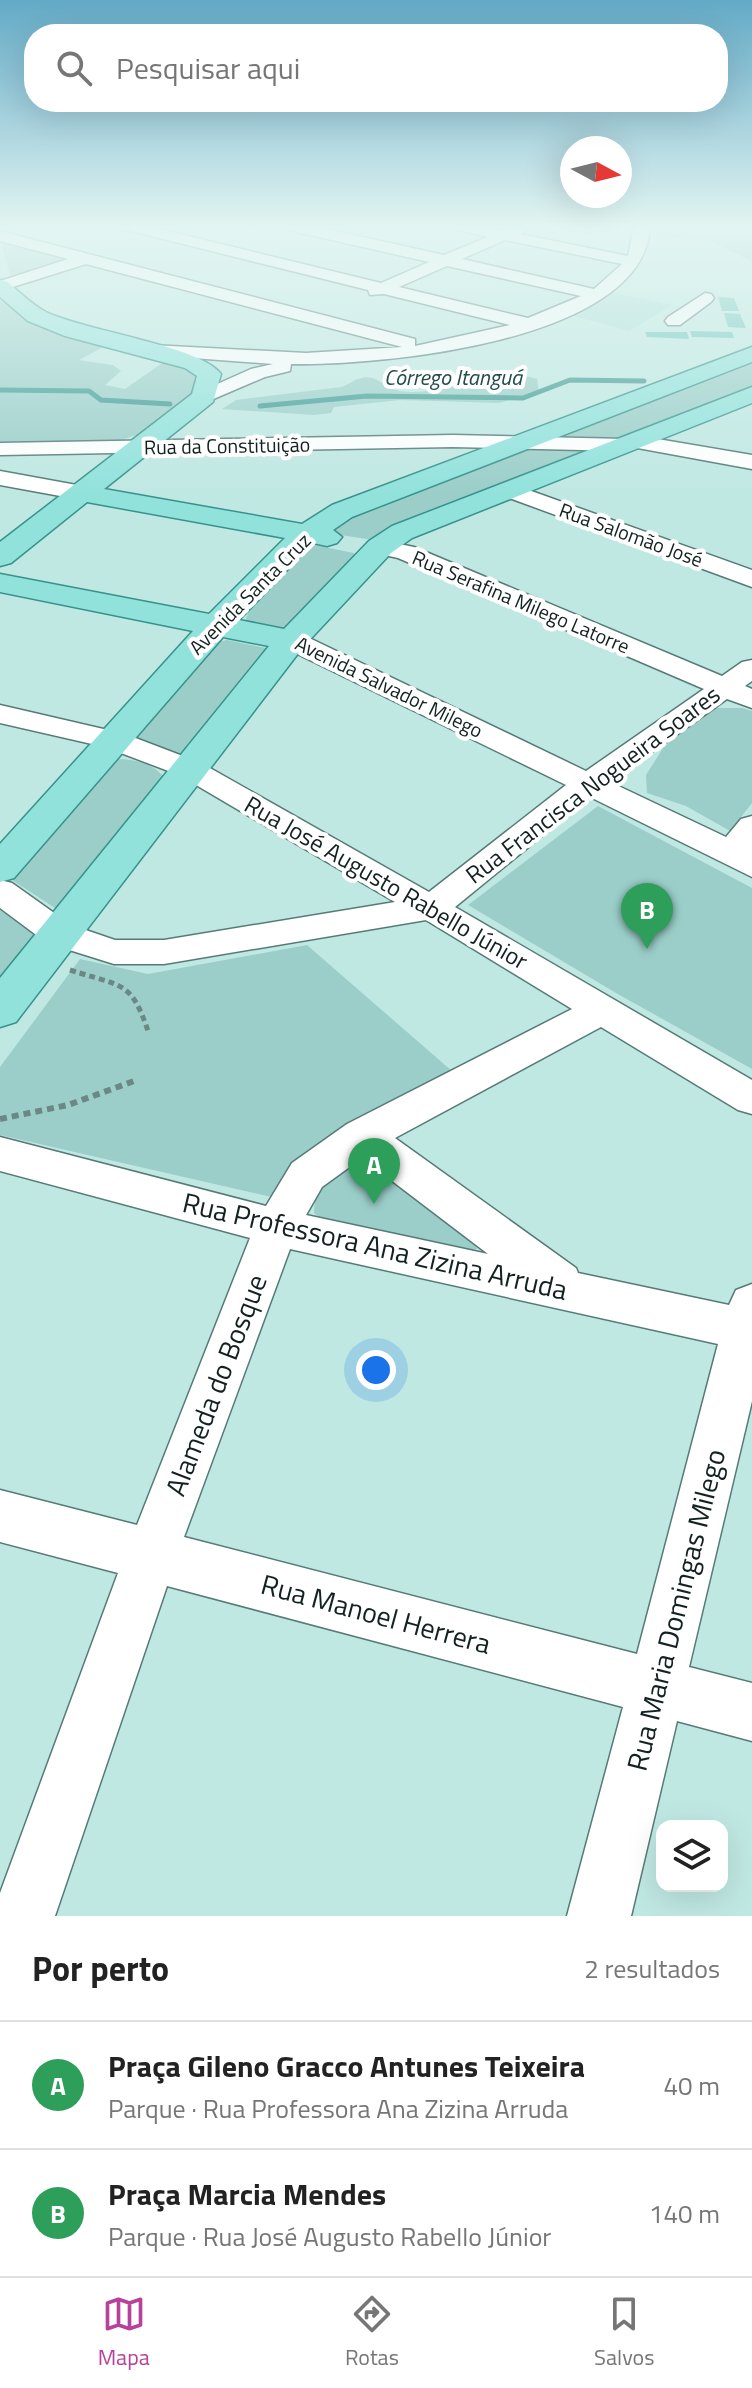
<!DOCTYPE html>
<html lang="pt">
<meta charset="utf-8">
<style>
:root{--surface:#fff;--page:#f6f6f6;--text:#222;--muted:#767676;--line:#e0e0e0;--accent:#b7429b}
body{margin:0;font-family:"Titillium Web",sans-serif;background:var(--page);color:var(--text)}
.controls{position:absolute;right:24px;bottom:24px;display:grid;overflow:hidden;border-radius:16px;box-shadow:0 8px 32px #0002}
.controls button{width:72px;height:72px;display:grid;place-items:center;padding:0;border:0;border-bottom:2px solid var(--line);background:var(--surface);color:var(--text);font:40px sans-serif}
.compass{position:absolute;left:560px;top:136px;width:72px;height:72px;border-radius:50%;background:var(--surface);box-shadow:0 8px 32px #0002;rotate:97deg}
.you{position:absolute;left:376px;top:1370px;width:28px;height:28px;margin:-20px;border:6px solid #fff;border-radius:50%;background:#1a73e8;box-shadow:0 0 0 12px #1a73e833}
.badge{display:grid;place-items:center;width:52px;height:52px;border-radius:50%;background:var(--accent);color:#fff;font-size:26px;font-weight:700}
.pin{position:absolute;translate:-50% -66px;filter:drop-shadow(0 2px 4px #0008)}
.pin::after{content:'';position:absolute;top:42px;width:28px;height:24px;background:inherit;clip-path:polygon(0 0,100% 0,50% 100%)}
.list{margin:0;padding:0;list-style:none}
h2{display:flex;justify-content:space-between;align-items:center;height:104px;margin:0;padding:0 32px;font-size:34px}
h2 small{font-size:26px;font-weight:400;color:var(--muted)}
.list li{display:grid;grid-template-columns:52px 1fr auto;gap:24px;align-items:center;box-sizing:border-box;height:128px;padding:0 32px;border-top:2px solid var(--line)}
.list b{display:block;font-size:30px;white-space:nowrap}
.list p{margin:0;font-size:26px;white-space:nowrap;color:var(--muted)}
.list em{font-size:26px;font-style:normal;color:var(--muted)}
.icon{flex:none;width:44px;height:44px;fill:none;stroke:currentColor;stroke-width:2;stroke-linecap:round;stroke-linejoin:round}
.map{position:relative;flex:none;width:752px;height:1916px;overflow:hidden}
.search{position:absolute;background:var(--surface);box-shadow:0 8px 32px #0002;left:24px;right:24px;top:24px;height:88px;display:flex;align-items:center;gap:20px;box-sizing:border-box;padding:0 28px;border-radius:32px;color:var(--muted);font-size:30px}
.sheet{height:360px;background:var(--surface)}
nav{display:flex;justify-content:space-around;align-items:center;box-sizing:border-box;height:112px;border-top:2px solid var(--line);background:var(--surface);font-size:22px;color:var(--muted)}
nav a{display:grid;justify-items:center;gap:4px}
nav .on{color:var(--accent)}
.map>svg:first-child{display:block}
.built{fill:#added8}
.green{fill:#9bcec9}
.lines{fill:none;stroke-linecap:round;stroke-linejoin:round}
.stream{stroke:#3d9a93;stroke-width:5}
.building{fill:#68c3bb}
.minor-casing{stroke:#567b77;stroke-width:3}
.major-casing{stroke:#37928c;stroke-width:3}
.path-far1{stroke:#6c8885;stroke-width:5;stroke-dasharray:6 4;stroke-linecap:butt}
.path{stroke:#6c8885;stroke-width:6;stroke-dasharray:7 5;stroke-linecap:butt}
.minor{fill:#fff;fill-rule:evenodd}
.major{fill:#92e2dc;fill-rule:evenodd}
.labels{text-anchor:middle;stroke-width:8;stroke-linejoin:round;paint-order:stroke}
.far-street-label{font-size:20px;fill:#132221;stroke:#fff}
.far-water-label{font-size:22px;font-style:italic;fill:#234d49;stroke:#fff}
.street-label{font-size:24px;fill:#132221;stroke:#fff}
.near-street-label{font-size:28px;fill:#132221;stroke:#fff}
</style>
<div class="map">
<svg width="752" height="1916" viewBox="0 0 752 1916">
<rect width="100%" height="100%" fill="#c0e8e3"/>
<path class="built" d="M 613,293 L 672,305 L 629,331 L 570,315 Z"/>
<g class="green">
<path d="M 686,226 L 752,226 L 752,268 L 751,261 L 712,242 L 655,236 L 655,227 L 688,229 Z"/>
<path d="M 0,240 L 64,259 L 18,276 L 10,275 Z"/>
<path d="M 0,300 L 30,320 L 103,347 L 79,360 L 113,365 L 121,371 L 105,385 L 125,389 L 165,361 L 185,368 L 198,378 L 195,392 L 186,400 L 139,434 L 119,441 L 0,443 Z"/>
<path d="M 752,361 L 752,387 L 626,438 L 566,436 L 562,432 Z"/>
<path d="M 474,370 L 511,372 L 537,379 L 539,392 L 499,403 L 400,400 L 334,407 L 331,413 L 314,415 L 222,409 L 236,400 L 341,387 C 348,385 352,381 358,379 C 376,372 384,388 400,391 C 424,395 447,386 470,384 L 468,377 Z"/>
<path d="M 539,447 L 582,450 L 584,454 L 381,533 L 373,540 L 334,534 L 327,529 L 342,518 L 518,451 Z"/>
<path d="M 309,544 L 354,553 L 354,561 L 287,628 L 265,628 L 245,622 L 248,613 Z"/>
<path d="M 227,640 L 266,648 L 271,658 L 189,755 L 175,757 L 135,740 L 135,731 L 212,643 Z"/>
<path d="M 710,708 L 742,708 L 752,711 L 752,803 L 730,831 L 686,806 L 647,793 L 646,775 L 675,729 Z"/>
<path d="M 119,759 C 141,760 157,765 169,784 L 73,903 L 55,908 L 12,880 L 16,870 Z"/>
<path d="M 598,806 L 752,888 L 752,1069 L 616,993 L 468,905 Z"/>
<path d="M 0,910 L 36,934 L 0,991 Z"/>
<path d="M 307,945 L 453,1072 L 311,1148 L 276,1198 L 0,1135 L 0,1067 L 80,959 L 148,974 Z"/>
<path d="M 363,1150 L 474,1235 L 477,1249 L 464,1253 L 327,1224 L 314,1213 C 315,1177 336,1169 363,1150 Z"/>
</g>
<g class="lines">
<g class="stream">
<path d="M 0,390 L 89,391 L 101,400 L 170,404"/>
<path d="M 260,406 L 367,396 L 523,398 L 570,380 L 644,381"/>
</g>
</g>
<g class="building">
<path d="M 718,297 L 734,298 L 739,311 L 722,311 Z"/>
<path d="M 724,313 L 740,314 L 746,328 L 728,327 Z"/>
<path d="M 690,331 L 732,332 L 734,338 L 692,337 Z"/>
<path d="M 645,332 L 687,332 L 689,339 L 647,337 Z"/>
</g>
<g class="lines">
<g class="minor-casing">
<g id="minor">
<path d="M 120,226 L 147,226 L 381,283 L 429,262 L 292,231 L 284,226 L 313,226 L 444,255 L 488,237 L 454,229 L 451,226 C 468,226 483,229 499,230 C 508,230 521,226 533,226 L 520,234 L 628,256 L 634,226 L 650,226 C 646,342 379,366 291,364 L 290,371 L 265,377 L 204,403 L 194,397 L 197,393 L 251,369 L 273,364 L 139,354 L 132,352 L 130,348 L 132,344 L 306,353 L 402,347 L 86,264 L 0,291 L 0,281 L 68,259 L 0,241 L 0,231 L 415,339 L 415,346 L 510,325 L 384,294 L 370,295 L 368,290 L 123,229 ZM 505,240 L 622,264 L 594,289 L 462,259 ZM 447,266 L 581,296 L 528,318 L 399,287 Z"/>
<path d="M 705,293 L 711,294 L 714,298 L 711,302 L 680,325 L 668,325 L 665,321 L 668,317 Z"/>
<path d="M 453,435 L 625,439 L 634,435 L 752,455 L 752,469 L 632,447 L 623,451 L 453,447 L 0,455 L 0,443 Z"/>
<path d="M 0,471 L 82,486 L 90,488 L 93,493 L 90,498 L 82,500 L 0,485 Z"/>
<path d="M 509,483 L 752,570 L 752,587 L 501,495 L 498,490 L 501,485 Z"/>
<path d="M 380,540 L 414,547 L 722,676 L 742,662 L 752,660 L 752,681 L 745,686 L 752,689 L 752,708 L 727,699 L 610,782 L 726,837 L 741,819 L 752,816 L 752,877 L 590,797 L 455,907 L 752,1080 L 752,1114 L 738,1110 L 601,1027 L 395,1138 L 576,1268 L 578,1273 L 729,1305 L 736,1290 L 752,1284 L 752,1401 L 689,1667 L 752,1683 L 752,1741 L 677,1721 L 631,1916 L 567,1916 L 623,1707 L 167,1586 L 55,1916 L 0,1916 L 0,1893 L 118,1573 L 0,1542 L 0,1490 L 137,1525 L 250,1238 L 0,1171 L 0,1137 L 266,1206 L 292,1163 L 347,1124 L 572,1009 L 426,920 L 164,964 L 114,964 L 47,943 L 0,908 L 0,880 L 12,883 L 71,925 L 115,940 L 164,940 L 395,902 L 179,775 L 105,747 L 0,723 L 0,705 L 125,734 L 201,763 L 429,892 L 566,785 L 281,646 L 278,640 L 281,634 L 301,634 L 586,771 L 704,689 L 398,558 L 371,552 L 368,547 L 371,542 ZM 362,1158 L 488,1254 L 306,1215 L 322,1187 ZM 290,1249 L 718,1344 L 637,1654 L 184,1537 Z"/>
</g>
</g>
<g class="major-casing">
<path id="major" d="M 0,280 L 7,282 C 20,292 32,305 46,312 C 85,331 201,346 221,374 L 213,402 L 104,489 L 302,524 L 332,505 L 752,347 L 752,362 L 352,517 L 333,530 L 342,537 L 337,543 L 327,546 L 313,543 L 239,620 L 284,629 L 369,541 L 392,526 L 752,387 L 752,403 L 412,538 L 391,553 L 303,647 L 16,1022 L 0,1027 L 0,978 L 269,646 L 223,637 L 14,878 L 0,882 L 0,844 L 193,631 L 0,592 L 0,574 L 209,614 L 285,538 L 87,502 L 11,563 L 0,566 L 0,542 L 192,394 L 197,376 L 185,368 L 65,336 L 28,321 L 0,297 Z"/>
</g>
<path class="path-far1" d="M 70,970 C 122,987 131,979 149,1034"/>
<path class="path" d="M 0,1119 L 68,1105 L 137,1080"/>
<use href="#minor" class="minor"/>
<use href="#major" class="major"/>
</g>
<linearGradient id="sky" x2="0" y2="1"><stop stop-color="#63aac6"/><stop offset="0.46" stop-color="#e3f5f2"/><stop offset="1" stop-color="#e3f5f2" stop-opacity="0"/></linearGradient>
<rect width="752" height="494" fill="url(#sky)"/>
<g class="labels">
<g class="far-street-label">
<text transform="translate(227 446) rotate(-1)" y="7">Rua da Constituição</text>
<text transform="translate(631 535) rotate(20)" y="7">Rua Salomão José</text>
<text transform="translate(250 594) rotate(-45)" y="7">Avenida Santa Cruz</text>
<text transform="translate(521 602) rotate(23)" y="7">Rua Serafina Milego Latorre</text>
<text transform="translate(389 687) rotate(26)" y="7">Avenida Salvador Milego</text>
</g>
<g class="far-water-label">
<text x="453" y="385">Córrego Itanguá</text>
</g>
<g class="street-label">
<text transform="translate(593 785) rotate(-37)" y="8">Rua Francisca Nogueira Soares</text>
<text transform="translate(386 883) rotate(30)" y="8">Rua José Augusto Rabello Júnior</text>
</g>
<g class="near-street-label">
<text transform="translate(375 1246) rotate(13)" y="10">Rua Professora Ana Zizina Arruda</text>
<text transform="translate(216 1385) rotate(-69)" y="10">Alameda do Bosque</text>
<text transform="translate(676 1610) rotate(-76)" y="10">Rua Maria Domingas Milego</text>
<text transform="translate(376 1614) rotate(15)" y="10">Rua Manoel Herrera</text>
</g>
</g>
</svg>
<div class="controls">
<button><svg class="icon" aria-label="layers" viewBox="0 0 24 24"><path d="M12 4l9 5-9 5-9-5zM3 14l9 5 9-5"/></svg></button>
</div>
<svg class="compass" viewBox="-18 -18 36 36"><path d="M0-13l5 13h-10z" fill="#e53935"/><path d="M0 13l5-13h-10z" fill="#767676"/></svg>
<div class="you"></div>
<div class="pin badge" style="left:374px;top:1204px;background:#2e9e5b">A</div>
<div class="pin badge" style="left:647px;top:949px;background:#2e9e5b">B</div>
<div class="search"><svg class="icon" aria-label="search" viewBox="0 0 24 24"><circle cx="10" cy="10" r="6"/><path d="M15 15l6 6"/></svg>Pesquisar aqui</div>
</div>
<section class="sheet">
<h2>Por perto<small>2 resultados</small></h2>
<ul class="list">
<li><span class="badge" style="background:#2e9e5b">A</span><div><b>Praça Gileno Gracco Antunes Teixeira</b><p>Parque · Rua Professora Ana Zizina Arruda</p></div><em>40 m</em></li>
<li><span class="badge" style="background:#2e9e5b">B</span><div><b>Praça Marcia Mendes</b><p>Parque · Rua José Augusto Rabello Júnior</p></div><em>140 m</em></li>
</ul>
</section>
<nav>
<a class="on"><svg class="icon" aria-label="map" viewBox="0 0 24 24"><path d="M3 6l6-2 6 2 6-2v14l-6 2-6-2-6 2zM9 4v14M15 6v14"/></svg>Mapa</a>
<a><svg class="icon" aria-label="directions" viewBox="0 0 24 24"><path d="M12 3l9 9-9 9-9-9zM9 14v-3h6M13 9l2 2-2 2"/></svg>Rotas</a>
<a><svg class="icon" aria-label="saved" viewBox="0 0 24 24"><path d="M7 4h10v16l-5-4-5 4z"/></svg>Salvos</a>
</nav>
